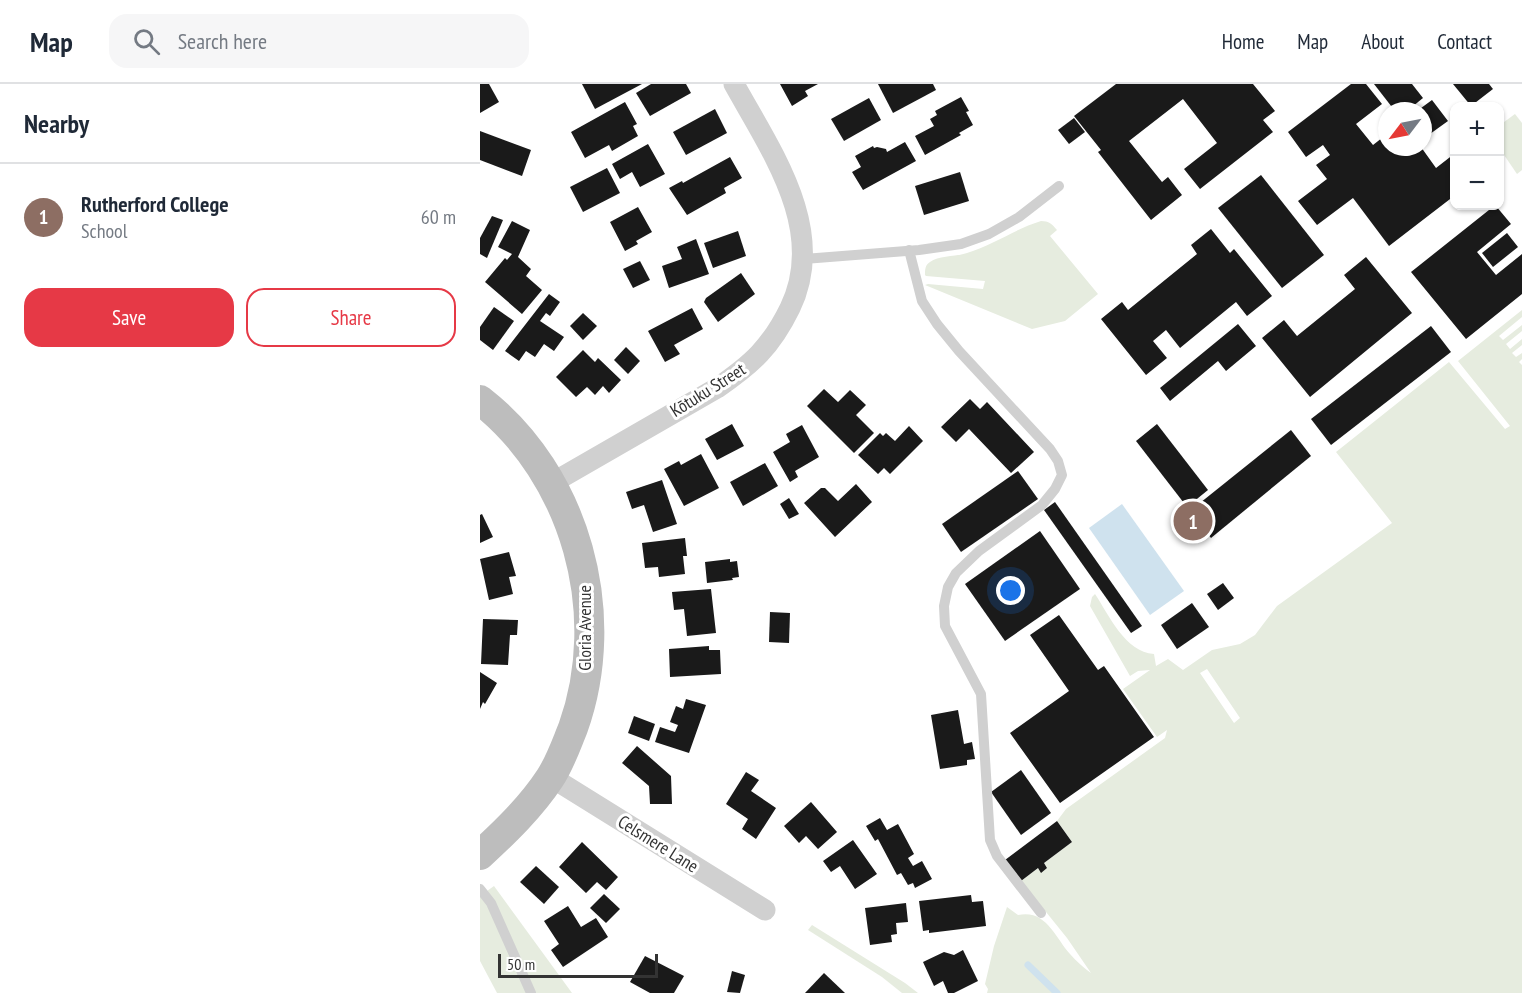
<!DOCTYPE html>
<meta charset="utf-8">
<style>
:root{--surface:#fff;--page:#f6f6f7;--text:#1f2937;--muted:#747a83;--line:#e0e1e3;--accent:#e63946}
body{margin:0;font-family:"PT Sans Narrow",sans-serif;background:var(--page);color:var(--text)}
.controls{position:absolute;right:18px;top:18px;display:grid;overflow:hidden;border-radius:12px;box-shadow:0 2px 4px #0004}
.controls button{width:54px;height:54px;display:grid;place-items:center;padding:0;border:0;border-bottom:2px solid var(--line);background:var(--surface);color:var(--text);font:30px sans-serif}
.compass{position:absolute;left:898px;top:18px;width:54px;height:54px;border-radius:50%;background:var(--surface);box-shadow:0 2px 4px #0004;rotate:238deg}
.scale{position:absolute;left:18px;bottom:15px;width:160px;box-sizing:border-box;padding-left:6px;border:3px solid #333;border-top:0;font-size:16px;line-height:21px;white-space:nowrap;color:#333;-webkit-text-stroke:4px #fff;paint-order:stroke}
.you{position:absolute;left:531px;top:507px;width:21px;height:21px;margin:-15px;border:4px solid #fff;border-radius:50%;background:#1a73e8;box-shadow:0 0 0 9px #1a73e833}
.badge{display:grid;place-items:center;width:39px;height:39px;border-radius:50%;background:var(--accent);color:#fff;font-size:20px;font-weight:700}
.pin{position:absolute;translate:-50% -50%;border:3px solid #fff;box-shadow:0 2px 6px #0006}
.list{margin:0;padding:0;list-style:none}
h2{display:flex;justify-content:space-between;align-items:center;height:78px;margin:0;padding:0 24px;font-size:26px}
h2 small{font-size:20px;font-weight:400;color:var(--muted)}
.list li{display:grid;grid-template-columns:39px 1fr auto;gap:18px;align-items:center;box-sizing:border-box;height:108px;padding:0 24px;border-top:2px solid var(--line)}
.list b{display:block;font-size:22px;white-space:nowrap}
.list p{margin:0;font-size:20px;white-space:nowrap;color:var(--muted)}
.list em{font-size:20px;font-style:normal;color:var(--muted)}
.actions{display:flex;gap:12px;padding:18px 24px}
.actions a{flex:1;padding:14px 0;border:2px solid var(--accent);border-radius:18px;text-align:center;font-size:21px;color:var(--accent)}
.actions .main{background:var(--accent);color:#fff}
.icon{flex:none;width:33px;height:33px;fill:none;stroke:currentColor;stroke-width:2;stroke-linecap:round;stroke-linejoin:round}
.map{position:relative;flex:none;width:1042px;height:909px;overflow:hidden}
header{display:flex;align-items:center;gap:36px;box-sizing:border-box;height:84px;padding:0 30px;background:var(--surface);border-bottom:2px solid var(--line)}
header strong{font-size:28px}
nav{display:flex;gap:33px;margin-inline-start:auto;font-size:21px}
.search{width:420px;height:54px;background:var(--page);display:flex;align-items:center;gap:15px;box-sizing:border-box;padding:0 21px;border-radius:18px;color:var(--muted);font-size:22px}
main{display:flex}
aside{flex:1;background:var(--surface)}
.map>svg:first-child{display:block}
.green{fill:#e6ecdf;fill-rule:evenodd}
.water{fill:#cfe2ee}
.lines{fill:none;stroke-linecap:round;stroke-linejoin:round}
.stream{stroke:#cfe2ee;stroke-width:7}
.building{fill:#1a1a1a}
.lane{stroke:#d0d0d0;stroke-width:10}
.street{stroke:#d0d0d0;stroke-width:21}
.secondary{stroke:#bdbdbd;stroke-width:30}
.labels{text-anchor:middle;stroke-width:6;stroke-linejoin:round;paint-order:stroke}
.street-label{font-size:18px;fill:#333;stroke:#fff}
</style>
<header>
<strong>Map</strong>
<div class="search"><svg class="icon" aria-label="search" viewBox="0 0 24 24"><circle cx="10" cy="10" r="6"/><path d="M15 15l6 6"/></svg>Search here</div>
<nav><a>Home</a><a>Map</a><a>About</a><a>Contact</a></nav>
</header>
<main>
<aside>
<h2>Nearby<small></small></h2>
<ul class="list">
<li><span class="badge" style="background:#8d6e63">1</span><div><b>Rutherford College</b><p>School</p></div><em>60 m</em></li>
</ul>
<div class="actions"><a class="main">Save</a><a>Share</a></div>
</aside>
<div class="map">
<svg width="1042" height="909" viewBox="0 0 1042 909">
<rect width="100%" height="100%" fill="#fff"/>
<g class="green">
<path d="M 1035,30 L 1042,39 L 1042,86 L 1037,90 L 1020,65 L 1020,41 Z"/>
<path d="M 561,137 C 569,137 572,140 577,146 L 570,152 L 618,210 L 585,237 L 552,245 L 445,201 L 448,200 L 503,205 L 505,197 L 446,192 L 445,191 C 445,186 445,181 450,178 C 459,171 476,173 487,169 C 513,161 535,145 561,137 Z"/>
<path d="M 1042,226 L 1042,233 L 1019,252 L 1023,256 L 1042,241 L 1042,247 L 1026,260 L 1030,265 L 1042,255 L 1042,261 L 1032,269 L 1036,273 L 1042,269 L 1042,275 L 1039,278 L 1042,281 L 1042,909 L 507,909 L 508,905 L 505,900 L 514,862 L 527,823 L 538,831 C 566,825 575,853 590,870 C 596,877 604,884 611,889 L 587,854 L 541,797 L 558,784 L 561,788 L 567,784 L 564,779 L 592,758 L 577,737 L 586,725 L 685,654 L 687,646 L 677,653 L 643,605 L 670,586 L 658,587 L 650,592 L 610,522 L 612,513 L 615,510 C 629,531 645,568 674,570 L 676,582 L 688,575 L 703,586 L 732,566 L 760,560 L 775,551 L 797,522 L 912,439 L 856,368 L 969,278 L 1025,345 L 1030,342 L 978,277 ZM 727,585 L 760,634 L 754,639 L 720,589 Z"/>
<path d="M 14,802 L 92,909 L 17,909 L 0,877 L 0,812 Z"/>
<path d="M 332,841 L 425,899 L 438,909 L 422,909 L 402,893 L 328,846 Z"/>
</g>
<path class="water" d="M 642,420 L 704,507 L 670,531 L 609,444 Z"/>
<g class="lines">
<path class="stream" d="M 548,881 L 577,909"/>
</g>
<g class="building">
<path d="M 0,0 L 9,0 L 19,18 L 0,29 Z"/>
<path d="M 102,0 L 162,0 L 115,25 Z"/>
<path d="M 171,0 L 206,0 L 211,9 L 170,32 L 156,9 Z"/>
<path d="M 300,0 L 338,0 L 325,7 L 328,12 L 312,22 Z"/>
<path d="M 398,0 L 453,0 L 456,6 L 413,29 Z"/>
<path d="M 636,0 L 773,0 L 795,27 L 783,36 L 793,48 L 720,105 L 704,85 L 737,59 L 703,15 L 649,57 L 682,98 L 688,93 L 702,111 L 671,136 L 618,68 L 621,66 L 594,32 Z"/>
<path d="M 871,0 L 886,0 L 902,20 L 876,40 L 893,61 L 907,50 L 907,63 L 941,63 L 956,84 L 974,70 L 974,112 L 909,162 L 873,114 L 837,141 L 818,117 L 847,95 L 836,81 L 850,71 L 843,61 L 826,73 L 808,48 Z"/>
<path d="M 894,0 L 932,0 L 943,14 L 927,27 L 915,27 Z"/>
<path d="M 973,0 L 1009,0 L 1013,5 L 991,22 Z"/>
<path d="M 481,13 L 489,27 L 486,28 L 493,41 L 479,49 L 481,51 L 445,71 L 435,52 L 454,42 L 450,35 L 457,31 L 455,27 Z"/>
<path d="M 389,14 L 401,36 L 364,57 L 351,35 Z"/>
<path d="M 952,16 L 968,37 L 943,55 L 943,27 L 937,27 Z"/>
<path d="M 145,18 L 157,40 L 153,42 L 158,52 L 132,67 L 129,61 L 105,74 L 91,48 Z"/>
<path d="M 235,25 L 247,49 L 206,71 L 193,48 Z"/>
<path d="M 594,34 L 605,48 L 589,60 L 578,46 Z"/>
<path d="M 0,47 L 51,66 L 42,92 L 0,76 Z"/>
<path d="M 425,58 L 436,77 L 383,106 L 372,88 L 381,83 L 375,72 L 393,62 L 394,64 L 397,63 L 406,65 L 407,68 Z"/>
<path d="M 168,60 L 185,90 L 160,103 L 152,88 L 140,95 L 132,80 Z"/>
<path d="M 250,73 L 262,94 L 244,104 L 246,109 L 207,131 L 189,104 L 202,97 L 203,99 Z"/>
<path d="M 127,84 L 140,109 L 103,128 L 90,103 Z"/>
<path d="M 480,88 L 489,117 L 444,131 L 435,102 Z"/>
<path d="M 781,91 L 844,171 L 802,204 L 738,124 Z"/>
<path d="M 1014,122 L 1016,122 L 1031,140 L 997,168 L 1016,191 L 1042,170 L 1042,210 L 986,255 L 931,188 Z"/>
<path d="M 158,123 L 172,148 L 156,157 L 158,160 L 145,167 L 130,138 Z"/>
<path d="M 12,132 L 23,136 L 7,174 L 0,170 L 0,154 Z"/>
<path d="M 32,137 L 50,146 L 38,173 L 51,185 L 46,192 L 62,206 L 42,230 L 5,198 L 25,174 L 27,176 L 32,170 L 18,163 Z"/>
<path d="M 731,145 L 750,169 L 754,165 L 792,212 L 767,232 L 756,218 L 700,264 L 686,246 L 673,257 L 687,274 L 666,291 L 621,235 L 642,218 L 648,226 L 717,170 L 711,161 Z"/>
<path d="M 258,147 L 266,172 L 233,184 L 224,159 Z"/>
<path d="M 1027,149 L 1038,163 L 1013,183 L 1002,169 Z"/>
<path d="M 216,155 L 229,190 L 189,204 L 182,182 L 202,175 L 197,163 Z"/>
<path d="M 886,173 L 932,229 L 830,313 L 782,254 L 804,236 L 817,252 L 875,205 L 864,191 Z"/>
<path d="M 160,177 L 170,196 L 153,204 L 143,185 Z"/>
<path d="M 261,189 L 275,210 L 238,238 L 224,218 L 226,214 Z"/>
<path d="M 69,210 L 80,218 L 70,232 L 66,229 L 60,237 L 84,253 L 74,267 L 64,260 L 55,273 L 46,267 L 39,277 L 25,267 Z"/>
<path d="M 14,223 L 34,237 L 13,266 L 0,256 L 0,243 Z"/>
<path d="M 212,224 L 223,245 L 194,261 L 200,270 L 185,278 L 168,247 Z"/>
<path d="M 103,229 L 117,242 L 103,256 L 90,242 Z"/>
<path d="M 758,240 L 776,262 L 746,287 L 738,277 L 690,317 L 680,304 Z"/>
<path d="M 951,242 L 971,268 L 851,361 L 831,335 Z"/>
<path d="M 146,263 L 160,277 L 148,290 L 134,276 Z"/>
<path d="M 103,266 L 115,278 L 118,274 L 141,296 L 129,309 L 123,302 L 115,311 L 107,303 L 96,313 L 76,293 Z"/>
<path d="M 344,305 L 358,318 L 370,306 L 386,321 L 376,331 L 394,349 L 374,369 L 327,322 Z"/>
<path d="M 490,315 L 500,325 L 507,318 L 554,368 L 531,389 L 489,345 L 476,358 L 461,343 Z"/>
<path d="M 252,340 L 264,362 L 237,376 L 225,355 Z"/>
<path d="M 677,340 L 728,406 L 707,423 L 656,357 Z"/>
<path d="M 322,341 L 339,373 L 315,387 L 318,393 L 310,398 L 293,368 L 310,358 L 306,350 Z"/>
<path d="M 429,342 L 443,357 L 410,390 L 404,384 L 398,390 L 378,371 L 400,349 L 403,352 L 406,349 L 415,357 Z"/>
<path d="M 811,346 L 831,372 L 731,454 L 710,427 Z"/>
<path d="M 221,370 L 239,404 L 204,422 L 184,385 L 199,377 L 201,381 Z"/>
<path d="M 285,379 L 298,402 L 263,422 L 250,398 Z"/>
<path d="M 538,387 L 558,415 L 481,468 L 462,440 Z"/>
<path d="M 182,396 L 197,440 L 173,448 L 164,421 L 152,425 L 146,408 Z"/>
<path d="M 376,400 L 392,418 L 355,453 L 324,419 L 341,404 L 345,404 L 358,417 Z"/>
<path d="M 309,414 L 319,430 L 309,435 L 300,420 Z"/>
<path d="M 575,418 L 662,542 L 651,549 L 564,426 Z"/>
<path d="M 2,430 L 13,453 L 0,459 L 0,431 Z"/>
<path d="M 560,447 L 600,505 L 525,557 L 485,500 Z"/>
<path d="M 205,454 L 207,472 L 203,472 L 205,490 L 179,493 L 178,483 L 165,484 L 162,459 Z"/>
<path d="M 29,468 L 36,492 L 29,493 L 33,510 L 9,516 L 0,475 Z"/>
<path d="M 250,475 L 250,478 L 257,477 L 259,493 L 252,494 L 253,496 L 227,499 L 225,478 Z"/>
<path d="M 743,499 L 754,514 L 738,526 L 727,510 Z"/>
<path d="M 231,505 L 236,549 L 207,552 L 204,525 L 194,526 L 192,508 Z"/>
<path d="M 712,519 L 729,543 L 697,565 L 681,541 Z"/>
<path d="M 290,528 L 310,529 L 309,559 L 289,558 Z"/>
<path d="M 579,531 L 618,586 L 624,582 L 674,653 L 580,719 L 530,649 L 589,607 L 550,551 Z"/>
<path d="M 3,535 L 38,536 L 37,551 L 30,551 L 28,581 L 1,580 Z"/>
<path d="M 229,562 L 229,566 L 240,566 L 241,590 L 190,593 L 189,565 Z"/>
<path d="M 0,588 L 17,599 L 5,620 L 3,618 L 0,625 Z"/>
<path d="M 206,615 L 226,621 L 209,669 L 175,658 L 180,643 L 195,648 L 198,641 L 190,638 L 196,622 L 203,625 Z"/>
<path d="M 478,626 L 484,660 L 492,658 L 495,675 L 487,676 L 487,681 L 460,685 L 451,631 Z"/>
<path d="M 154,632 L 175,640 L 169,657 L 148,649 Z"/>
<path d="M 157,662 L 191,692 L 192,720 L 170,720 L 169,702 L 142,679 Z"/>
<path d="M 541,686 L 571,729 L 541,751 L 511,708 Z"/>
<path d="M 266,688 L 279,696 L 271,707 L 296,724 L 276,755 L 262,745 L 268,735 L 246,720 Z"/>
<path d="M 331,718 L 357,748 L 338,765 L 326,752 L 319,759 L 304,742 Z"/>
<path d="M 400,734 L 407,746 L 418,740 L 434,770 L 428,774 L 433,782 L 442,777 L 452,795 L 435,804 L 433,799 L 428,801 L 421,789 L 417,791 L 398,755 L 395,757 L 386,742 Z"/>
<path d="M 577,737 L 592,758 L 564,779 L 567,784 L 561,789 L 558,784 L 541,797 L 525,776 Z"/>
<path d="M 373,756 L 397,790 L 375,805 L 360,782 L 351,788 L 343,777 Z"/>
<path d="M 102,758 L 138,793 L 126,806 L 117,798 L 106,809 L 79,783 Z"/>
<path d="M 56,782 L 79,803 L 64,820 L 40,798 Z"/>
<path d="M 124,810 L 140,825 L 126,839 L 110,824 Z"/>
<path d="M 491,811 L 492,818 L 503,817 L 506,842 L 449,849 L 449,846 L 443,847 L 439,817 Z"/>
<path d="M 426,819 L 428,838 L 416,839 L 417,850 L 411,851 L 412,858 L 390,861 L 385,824 Z"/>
<path d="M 88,822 L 101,843 L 116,834 L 128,853 L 83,883 L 71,866 L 79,860 L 64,837 Z"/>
<path d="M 483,866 L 498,897 L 474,909 L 468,909 L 463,897 L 454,902 L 443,878 L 464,868 L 474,871 Z"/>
<path d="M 165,872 L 204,892 L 194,909 L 170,909 L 150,898 Z"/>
<path d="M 252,887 L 265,891 L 260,909 L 247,908 Z"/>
<path d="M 344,889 L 365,909 L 325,909 Z"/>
</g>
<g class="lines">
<g class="lane">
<path d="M 429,166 L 442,217 L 457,240 L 479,267 L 570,365 L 578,377 L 582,391 L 575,405 L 562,421 L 499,467 L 476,489 L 468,503 L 464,522 L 465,542 L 501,610 L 510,756 L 517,772 L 561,829"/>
<path d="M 324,175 L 439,166 L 481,160 L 509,150 L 539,133 L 579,102"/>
<path d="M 0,805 L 11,819 L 51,909"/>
</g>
<g class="street">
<path d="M 72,399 L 237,304 C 272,280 291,263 310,224 C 348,146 291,67 254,0"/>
<path d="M 71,693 L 285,826"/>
</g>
<path class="secondary" d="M 0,316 C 96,391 134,529 93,644 C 86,661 80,679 70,694 C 51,723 25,748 0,771"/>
</g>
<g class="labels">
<g class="street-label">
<text transform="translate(228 306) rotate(-32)" y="6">Kōtuku Street</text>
<text transform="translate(105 544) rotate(-90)" y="6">Gloria Avenue</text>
<text transform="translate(178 760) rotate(32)" y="6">Celsmere Lane</text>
</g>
</g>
</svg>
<div class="controls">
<button>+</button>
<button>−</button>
</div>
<svg class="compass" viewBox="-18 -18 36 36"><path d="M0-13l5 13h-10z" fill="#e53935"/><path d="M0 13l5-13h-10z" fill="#747a83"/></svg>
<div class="scale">50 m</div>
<div class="you"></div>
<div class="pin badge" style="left:713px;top:437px;background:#8d6e63">1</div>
</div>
</main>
